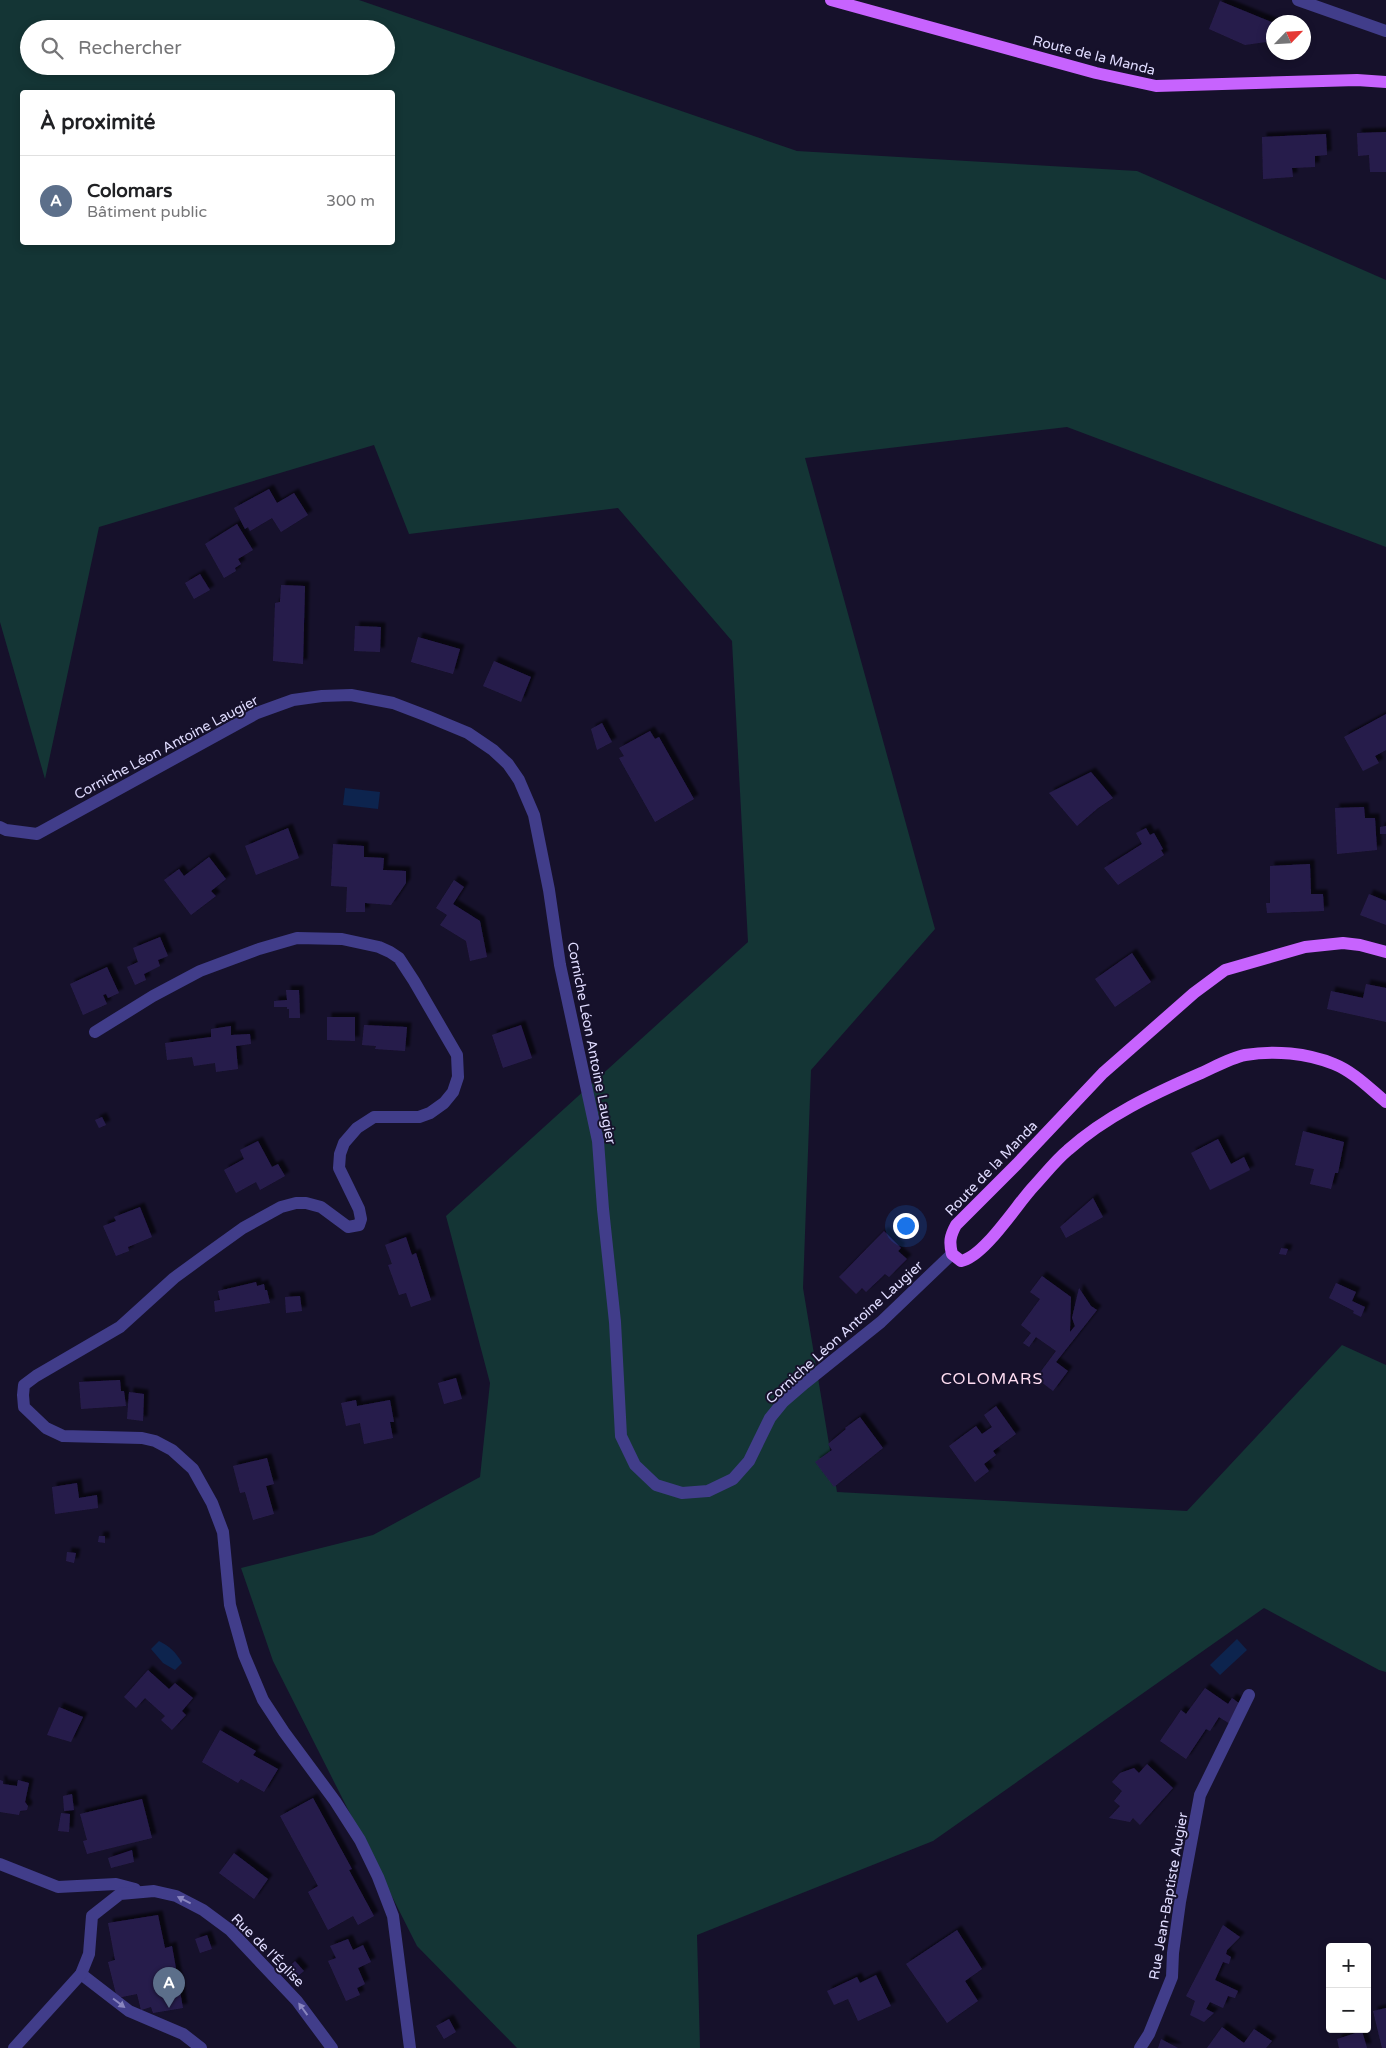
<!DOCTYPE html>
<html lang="fr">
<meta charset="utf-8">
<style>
:root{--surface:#fff;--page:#f2f2f2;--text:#202124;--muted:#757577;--line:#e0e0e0;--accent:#b45309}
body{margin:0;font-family:"Varela Round",sans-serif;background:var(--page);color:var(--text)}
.controls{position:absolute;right:15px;bottom:15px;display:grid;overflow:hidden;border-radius:5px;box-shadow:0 2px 8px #0003}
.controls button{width:45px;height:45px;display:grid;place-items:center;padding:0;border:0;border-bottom:1px solid var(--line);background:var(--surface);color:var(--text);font:25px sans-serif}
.compass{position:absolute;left:1266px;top:15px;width:45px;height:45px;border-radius:50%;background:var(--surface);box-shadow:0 2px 8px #0003;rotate:65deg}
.you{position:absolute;left:905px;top:1225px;width:18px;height:18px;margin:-12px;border:4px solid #fff;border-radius:50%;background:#1a73e8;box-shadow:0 0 0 8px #1a73e833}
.badge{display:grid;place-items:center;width:32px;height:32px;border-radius:50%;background:var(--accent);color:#fff;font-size:16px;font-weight:700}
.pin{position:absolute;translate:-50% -41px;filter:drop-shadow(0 1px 2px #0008)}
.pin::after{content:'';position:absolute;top:26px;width:18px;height:15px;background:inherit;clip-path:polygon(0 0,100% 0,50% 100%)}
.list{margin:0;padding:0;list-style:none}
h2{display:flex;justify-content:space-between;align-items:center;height:65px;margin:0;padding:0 20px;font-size:21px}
h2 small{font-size:16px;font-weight:400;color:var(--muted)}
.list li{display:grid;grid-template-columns:32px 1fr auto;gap:15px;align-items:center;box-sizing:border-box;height:90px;padding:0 20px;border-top:1px solid var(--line)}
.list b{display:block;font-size:19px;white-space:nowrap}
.list p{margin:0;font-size:16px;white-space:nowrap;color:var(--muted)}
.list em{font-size:16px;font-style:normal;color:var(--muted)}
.icon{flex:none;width:28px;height:28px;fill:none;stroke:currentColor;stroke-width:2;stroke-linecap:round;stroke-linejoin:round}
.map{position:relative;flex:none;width:1386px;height:2048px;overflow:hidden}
.search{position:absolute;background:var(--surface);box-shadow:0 2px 8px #0003;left:20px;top:20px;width:375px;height:55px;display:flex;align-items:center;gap:12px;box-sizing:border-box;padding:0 18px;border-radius:28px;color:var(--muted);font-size:19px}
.panel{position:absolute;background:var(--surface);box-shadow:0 2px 8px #0003;left:20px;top:90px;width:375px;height:155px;border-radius:5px}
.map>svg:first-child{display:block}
.green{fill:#143535;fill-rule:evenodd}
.water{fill:#0d244e}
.building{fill:#281d4c;filter:url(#shadow)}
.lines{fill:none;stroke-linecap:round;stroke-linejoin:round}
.minor{stroke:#413d8a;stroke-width:12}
.major{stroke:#c763fe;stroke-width:12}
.oneway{fill:#8985bf}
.labels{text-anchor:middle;stroke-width:4;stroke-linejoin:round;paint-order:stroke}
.street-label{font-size:14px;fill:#e0dcff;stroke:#16112b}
.quarter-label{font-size:16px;letter-spacing:1px;fill:#ffdef2;stroke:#16112b}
</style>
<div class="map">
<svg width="1386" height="2048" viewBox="0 0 1386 2048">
<defs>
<filter id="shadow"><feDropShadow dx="4.5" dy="-4.5" stdDeviation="1" flood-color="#0009"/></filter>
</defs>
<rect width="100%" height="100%" fill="#16112b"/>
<path class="green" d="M 0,0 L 359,0 L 797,151 L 1137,171 L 1386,280 L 1386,547 L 1067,427 L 805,458 L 935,929 L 811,1070 L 803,1288 L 837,1492 L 1187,1511 L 1342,1345 L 1386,1365 L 1386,1672 L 1379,1670 L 1264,1608 L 933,1841 L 697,1935 L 700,2048 L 517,2048 L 417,1946 L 273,1661 L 241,1568 L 373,1535 L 480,1477 L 490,1383 L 446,1216 L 748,942 L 732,641 L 618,508 L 409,534 L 374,445 L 99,527 L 45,779 L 0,622 ZM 29,29 L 386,29 L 386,66 L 29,66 ZM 22,92 L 392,92 L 392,242 L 22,242 Z"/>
<g class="water">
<path d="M 345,788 L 380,792 L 378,809 L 343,805 Z"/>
<path d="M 1237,1639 L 1247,1650 L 1220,1675 L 1210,1665 Z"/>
<path d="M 159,1641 C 169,1646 176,1652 182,1663 L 175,1670 L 163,1663 L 151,1649 Z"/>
</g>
<g class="building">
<path d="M 1220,1 L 1274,23 L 1266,42 L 1245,45 L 1209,29 Z"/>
<path d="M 1386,132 L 1386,172 L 1370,172 L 1369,155 L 1358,156 L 1357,133 Z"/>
<path d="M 1326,134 L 1327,155 L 1315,156 L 1315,167 L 1292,168 L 1293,177 L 1263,179 L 1262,137 Z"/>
<path d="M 269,489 L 277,503 L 294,493 L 308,515 L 281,532 L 272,518 L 250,531 L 248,527 L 245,529 L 234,508 Z"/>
<path d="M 237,524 L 253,550 L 238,559 L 241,564 L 235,568 L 236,571 L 224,578 L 205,544 Z"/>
<path d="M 200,574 L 210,590 L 194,599 L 185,583 Z"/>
<path d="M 281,585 L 305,586 L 303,664 L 273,661 L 275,603 L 280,602 Z"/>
<path d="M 355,626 L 381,627 L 380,652 L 354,651 Z"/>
<path d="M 418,637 L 460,649 L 453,674 L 411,662 Z"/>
<path d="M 494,661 L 531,677 L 521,702 L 483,686 Z"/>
<path d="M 1386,714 L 1386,750 L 1375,756 L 1379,763 L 1363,771 L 1344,737 Z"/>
<path d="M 602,723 L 612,742 L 597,750 L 591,729 Z"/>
<path d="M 650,731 L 655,739 L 659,737 L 694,799 L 655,822 L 619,758 L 624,756 L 619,748 Z"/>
<path d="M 1091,772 L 1113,798 L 1098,808 L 1077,826 L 1049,793 Z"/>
<path d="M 1364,807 L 1365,818 L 1375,818 L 1377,850 L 1337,854 L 1335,808 Z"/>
<path d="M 1386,826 L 1386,834 L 1380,834 L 1380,827 Z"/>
<path d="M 288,828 L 299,858 L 256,875 L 245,846 Z"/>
<path d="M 1146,828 L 1150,835 L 1154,833 L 1163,849 L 1161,850 L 1164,855 L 1118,885 L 1104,868 L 1142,844 L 1136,833 Z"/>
<path d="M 333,844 L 364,846 L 364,857 L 384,858 L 383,870 L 406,871 L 406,883 L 391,905 L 365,903 L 365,912 L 346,912 L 347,887 L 331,886 Z"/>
<path d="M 209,857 L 226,879 L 211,891 L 216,896 L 191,915 L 164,880 L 179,869 L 184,876 Z"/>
<path d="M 1310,864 L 1311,894 L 1323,894 L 1324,911 L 1267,913 L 1266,903 L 1270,903 L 1270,866 Z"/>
<path d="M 454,880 L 464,887 L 453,904 L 480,921 L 487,957 L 470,961 L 466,941 L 440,925 L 447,915 L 436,908 Z"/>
<path d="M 1369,894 L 1386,901 L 1386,925 L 1360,915 Z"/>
<path d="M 160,937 L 168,956 L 158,960 L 160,966 L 144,974 L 146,980 L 135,985 L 127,967 L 138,962 L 133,948 Z"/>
<path d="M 1132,953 L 1151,982 L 1115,1007 L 1095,979 Z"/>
<path d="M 107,967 L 119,993 L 108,998 L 106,994 L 103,995 L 107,1004 L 83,1015 L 70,984 Z"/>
<path d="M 1366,984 L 1386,988 L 1386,1022 L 1327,1009 L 1331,991 L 1363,998 Z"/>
<path d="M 286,990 L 299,990 L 300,1018 L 289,1018 L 289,1009 L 287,1009 L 287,1007 L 274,1007 L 274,1001 L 287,1000 Z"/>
<path d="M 327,1017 L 355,1017 L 355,1041 L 327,1040 Z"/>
<path d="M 364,1025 L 407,1027 L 405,1051 L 375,1049 L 376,1046 L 362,1045 Z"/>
<path d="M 521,1025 L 532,1058 L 503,1068 L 492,1035 Z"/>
<path d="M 231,1026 L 231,1035 L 250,1034 L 251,1044 L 236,1046 L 238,1069 L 216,1072 L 215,1063 L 194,1066 L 192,1057 L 167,1060 L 165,1043 L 211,1037 L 211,1029 Z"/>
<path d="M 102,1117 L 106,1125 L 99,1128 L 95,1120 Z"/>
<path d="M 1303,1131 L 1344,1142 L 1338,1173 L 1335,1173 L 1331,1189 L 1310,1184 L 1314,1169 L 1295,1165 Z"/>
<path d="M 1218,1139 L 1231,1164 L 1244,1157 L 1250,1170 L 1210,1190 L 1191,1153 Z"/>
<path d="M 258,1141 L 272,1167 L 278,1164 L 285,1176 L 260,1190 L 256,1182 L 236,1193 L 224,1170 L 244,1159 L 240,1150 Z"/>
<path d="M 1093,1198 L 1103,1217 L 1066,1238 L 1060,1227 Z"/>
<path d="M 140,1207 L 152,1237 L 128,1247 L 129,1251 L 116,1256 L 103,1226 L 116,1221 L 114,1217 Z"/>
<path d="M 884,1231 L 901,1248 L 898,1251 L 907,1259 L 889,1277 L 885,1274 L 866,1292 L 862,1288 L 856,1294 L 839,1277 Z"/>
<path d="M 406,1237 L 412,1255 L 416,1253 L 431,1300 L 411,1307 L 406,1293 L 399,1295 L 388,1265 L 392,1264 L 385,1245 Z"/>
<path d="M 1281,1248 L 1288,1249 L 1286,1255 L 1279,1254 Z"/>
<path d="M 1042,1276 L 1071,1297 L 1070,1332 L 1075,1326 L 1072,1318 L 1079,1288 L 1091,1306 L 1097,1310 L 1056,1362 L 1068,1371 L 1053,1391 L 1036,1378 L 1056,1351 L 1036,1337 L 1029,1347 L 1023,1343 L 1031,1333 L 1021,1325 L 1040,1299 L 1030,1292 Z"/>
<path d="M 256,1282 L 257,1286 L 264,1284 L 265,1290 L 267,1290 L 270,1303 L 215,1312 L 214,1301 L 220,1300 L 218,1291 Z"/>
<path d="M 1336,1283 L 1356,1292 L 1352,1301 L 1365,1307 L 1361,1317 L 1353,1313 L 1354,1311 L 1329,1298 Z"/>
<path d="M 300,1296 L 302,1311 L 286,1313 L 285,1297 Z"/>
<path d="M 456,1378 L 462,1399 L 444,1404 L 438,1383 Z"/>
<path d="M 120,1380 L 121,1391 L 124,1391 L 126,1406 L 81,1409 L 79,1382 Z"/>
<path d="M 129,1392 L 144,1394 L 143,1421 L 127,1419 Z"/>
<path d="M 356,1400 L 357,1406 L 390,1400 L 394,1422 L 390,1422 L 393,1438 L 364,1444 L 360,1423 L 346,1426 L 341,1403 Z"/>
<path d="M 996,1406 L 1016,1434 L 993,1451 L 996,1455 L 984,1464 L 989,1471 L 975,1482 L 949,1446 L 976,1426 L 982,1434 L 992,1427 L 984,1415 Z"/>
<path d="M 860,1417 L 883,1448 L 834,1487 L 815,1462 L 832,1450 L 828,1444 L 846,1429 L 845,1428 Z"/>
<path d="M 267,1458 L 274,1484 L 266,1486 L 274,1514 L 253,1520 L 245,1492 L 240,1493 L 233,1466 Z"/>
<path d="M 77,1483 L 79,1498 L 97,1495 L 98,1508 L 55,1514 L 52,1487 Z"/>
<path d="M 99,1536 L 105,1536 L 105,1543 L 98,1542 Z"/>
<path d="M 67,1552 L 76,1553 L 74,1563 L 66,1561 Z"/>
<path d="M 148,1670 L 169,1689 L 175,1683 L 193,1698 L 182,1711 L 186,1715 L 172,1730 L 161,1720 L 165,1716 L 145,1698 L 136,1708 L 124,1697 Z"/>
<path d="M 1205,1688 L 1228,1704 L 1232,1698 L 1243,1706 L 1230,1724 L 1219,1717 L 1210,1731 L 1206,1729 L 1186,1759 L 1160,1741 L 1181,1710 L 1186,1714 Z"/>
<path d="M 59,1707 L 83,1717 L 71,1742 L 47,1735 Z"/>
<path d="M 220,1730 L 256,1751 L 253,1755 L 278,1769 L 264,1792 L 241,1779 L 238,1783 L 202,1762 Z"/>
<path d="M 1147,1764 L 1173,1788 L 1140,1825 L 1133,1818 L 1130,1822 L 1109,1818 L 1120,1806 L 1114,1801 L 1122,1791 L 1112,1782 L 1120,1773 L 1134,1768 L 1139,1773 Z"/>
<path d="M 0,1780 L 3,1781 L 3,1784 L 17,1786 L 18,1780 L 29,1783 L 25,1802 L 28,1806 L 27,1810 L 20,1811 L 19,1815 L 0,1812 Z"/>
<path d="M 72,1794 L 74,1810 L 64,1811 L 63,1796 Z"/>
<path d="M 313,1798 L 352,1869 L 349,1870 L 374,1916 L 358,1925 L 353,1916 L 328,1930 L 308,1892 L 318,1886 L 280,1816 Z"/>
<path d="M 142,1799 L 152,1838 L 87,1854 L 83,1841 L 87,1840 L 80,1814 Z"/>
<path d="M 61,1813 L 70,1814 L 69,1832 L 58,1831 Z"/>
<path d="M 132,1850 L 134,1862 L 111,1868 L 108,1858 Z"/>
<path d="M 234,1853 L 268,1879 L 254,1899 L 219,1873 Z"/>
<path d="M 158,1915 L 165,1948 L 172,1946 L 183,2008 L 153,2013 L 151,2007 L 141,2010 L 137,1994 L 117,1998 L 108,1962 L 115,1960 L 108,1923 Z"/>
<path d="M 1223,1925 L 1240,1937 L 1227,1950 L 1226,1954 L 1231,1957 L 1229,1964 L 1223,1962 L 1215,1980 L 1238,1991 L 1235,1998 L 1228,1996 L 1223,2008 L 1210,2002 L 1206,2009 L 1214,2013 L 1204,2022 L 1190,2015 L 1195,2001 L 1186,1996 Z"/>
<path d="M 957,1930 L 982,1969 L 965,1981 L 978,2001 L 947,2023 L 906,1964 Z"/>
<path d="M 207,1935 L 212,1949 L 200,1953 L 195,1939 Z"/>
<path d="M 348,1939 L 353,1950 L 363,1945 L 371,1962 L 358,1968 L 365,1984 L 357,1988 L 360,1995 L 346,2001 L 328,1961 L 336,1958 L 330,1946 Z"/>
<path d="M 295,1961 L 304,1971 L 292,1981 L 284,1972 Z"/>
<path d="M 876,1975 L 891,2006 L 858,2021 L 848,1999 L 834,2005 L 827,1991 L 857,1977 L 860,1983 Z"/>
<path d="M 1386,2008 L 1386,2048 L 1382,2048 L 1373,2011 Z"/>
<path d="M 449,2019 L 456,2032 L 444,2039 L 436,2026 Z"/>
<path d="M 1222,2027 L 1244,2043 L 1254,2029 L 1272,2041 L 1266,2048 L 1207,2048 Z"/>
<path d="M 1362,2031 L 1367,2048 L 1339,2048 L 1337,2039 Z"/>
<path d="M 1161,2039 L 1178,2048 L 1158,2048 Z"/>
</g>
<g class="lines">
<g class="minor">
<path d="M 1298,0 L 1386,31"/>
<path d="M 0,827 L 6,830 L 37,834 L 257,713 L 293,700 L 322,696 L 351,695 L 393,703 L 427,716 L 468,733 L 493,750 L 508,764 L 519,780 L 534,815 L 549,890 L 560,965 L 598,1141 L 603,1209 L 615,1322 L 621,1436 L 635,1465 L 656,1485 L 682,1493 L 708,1491 L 733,1479 L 749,1461 L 770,1418 L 783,1402 L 805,1383 L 881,1322 L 952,1254"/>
<path d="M 95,1032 L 153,996 L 200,971 L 259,949 L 297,938 L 342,939 L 379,947 L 390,952 L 399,958 L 414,981 L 457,1055 L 458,1077 L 453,1092 L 444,1103 L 430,1113 L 419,1117 L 374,1117 L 357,1128 L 344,1143 L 340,1154 L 339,1168 L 359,1209 L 361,1219 L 359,1225 L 348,1227 L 321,1207 L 306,1203 L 296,1203 L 281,1207 L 243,1228 L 204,1256 L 174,1278 L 120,1327 L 36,1376 L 24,1385 L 23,1395 L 24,1407 L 46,1428 L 63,1436 L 142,1438 L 155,1441 L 172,1450 L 193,1469 L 212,1503 L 223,1532 L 230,1605 L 244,1655 L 263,1700 L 284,1732 L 335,1801 L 360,1840 L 378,1877 L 393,1916 L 410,2048"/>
<path d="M 0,1864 L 58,1887 L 116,1884 L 135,1889"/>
<path d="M 81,1974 L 129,2011 L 183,2034 L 201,2048"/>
<path d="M 14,2048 L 81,1974 L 89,1954 L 92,1916 L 120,1894 L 154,1891 L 176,1896 L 203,1910 L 230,1930 L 297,2001 L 332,2048"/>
<path d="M 1140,2048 L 1149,2034 L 1172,1977 L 1173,1953 L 1180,1902 L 1200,1795 L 1249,1695"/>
</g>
<g class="major">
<path d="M 831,0 L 1096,73 L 1156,86 L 1357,80 L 1386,82"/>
<path d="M 1386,952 L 1360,945 L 1343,943 L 1305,947 L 1225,970 L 1194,993 L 1103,1073 L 1017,1164 L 956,1225 C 950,1236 949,1242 952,1254 L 961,1261 C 984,1257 1017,1204 1034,1186 C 1045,1174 1056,1160 1068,1150 C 1106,1116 1153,1094 1199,1074 C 1213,1068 1230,1058 1245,1055 C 1274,1050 1307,1053 1334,1064 C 1354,1072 1370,1089 1386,1102"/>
</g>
</g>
<defs><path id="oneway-solid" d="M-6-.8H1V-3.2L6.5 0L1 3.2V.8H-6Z" transform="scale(1.25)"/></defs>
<g class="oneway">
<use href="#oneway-solid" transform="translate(184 1900) rotate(-153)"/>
<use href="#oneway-solid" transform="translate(119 2003) rotate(37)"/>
<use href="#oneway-solid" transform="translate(303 2009) rotate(-126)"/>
</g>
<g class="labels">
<g class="street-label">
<text transform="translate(1094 55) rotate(14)" y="5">Route de la Manda</text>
<text transform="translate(166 747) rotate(-28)" y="5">Corniche Léon Antoine Laugier</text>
<text transform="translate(592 1043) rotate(79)" y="5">Corniche Léon Antoine Laugier</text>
<text transform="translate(991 1168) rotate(-46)" y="5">Route de la Manda</text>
<text transform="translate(844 1332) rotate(-42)" y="5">Corniche Léon Antoine Laugier</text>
<text transform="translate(1168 1896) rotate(-80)" y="5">Rue Jean-Baptiste Augier</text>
<text transform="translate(268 1950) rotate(45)" y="5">Rue de l'Église</text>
</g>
<g class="quarter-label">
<text x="992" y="1384">COLOMARS</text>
</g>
</g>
</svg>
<div class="controls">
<button>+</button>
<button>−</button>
</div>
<svg class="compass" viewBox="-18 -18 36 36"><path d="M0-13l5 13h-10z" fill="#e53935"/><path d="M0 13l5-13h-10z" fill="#757577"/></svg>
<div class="you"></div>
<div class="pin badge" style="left:169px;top:2008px;background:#5c6f8a">A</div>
<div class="search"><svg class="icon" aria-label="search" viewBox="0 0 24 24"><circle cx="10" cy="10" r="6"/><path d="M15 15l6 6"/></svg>Rechercher</div>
<section class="panel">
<h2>À proximité<small></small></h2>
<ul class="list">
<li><span class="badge" style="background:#5c6f8a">A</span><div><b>Colomars</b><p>Bâtiment public</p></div><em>300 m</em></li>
</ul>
</section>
</div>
